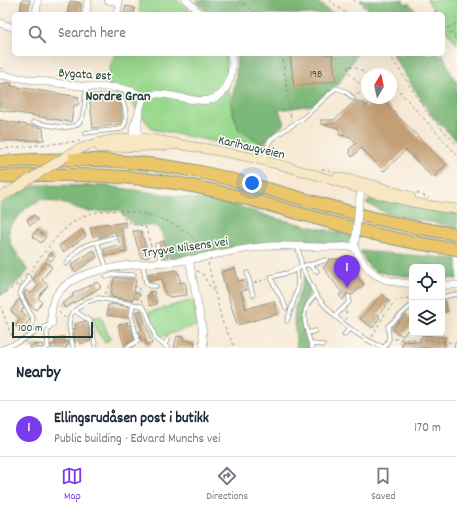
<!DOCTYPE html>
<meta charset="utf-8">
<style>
:root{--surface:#fff;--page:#f6f6f7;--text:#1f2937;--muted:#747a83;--line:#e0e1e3;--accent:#7c3aed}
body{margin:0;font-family:Dekko,sans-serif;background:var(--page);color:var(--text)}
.controls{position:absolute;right:12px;bottom:12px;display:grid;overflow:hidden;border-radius:6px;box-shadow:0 4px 16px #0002}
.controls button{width:36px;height:36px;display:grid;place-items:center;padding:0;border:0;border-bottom:1px solid var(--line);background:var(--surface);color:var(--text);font:20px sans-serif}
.compass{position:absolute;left:361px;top:68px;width:36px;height:36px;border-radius:50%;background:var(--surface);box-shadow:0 4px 16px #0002;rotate:9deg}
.scale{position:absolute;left:12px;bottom:10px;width:81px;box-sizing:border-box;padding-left:4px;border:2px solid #1f3d34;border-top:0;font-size:11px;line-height:14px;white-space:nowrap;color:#1f3d34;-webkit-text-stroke:3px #fdfcf7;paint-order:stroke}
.you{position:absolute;left:252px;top:183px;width:14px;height:14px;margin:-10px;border:3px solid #fff;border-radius:50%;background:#1a73e8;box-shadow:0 0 0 6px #1a73e833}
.badge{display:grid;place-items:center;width:26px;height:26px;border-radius:50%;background:var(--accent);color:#fff;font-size:13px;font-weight:700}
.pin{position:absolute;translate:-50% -33px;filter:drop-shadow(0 1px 2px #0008)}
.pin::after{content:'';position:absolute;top:21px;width:14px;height:12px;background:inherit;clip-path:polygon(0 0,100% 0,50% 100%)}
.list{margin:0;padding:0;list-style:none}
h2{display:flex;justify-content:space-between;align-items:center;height:52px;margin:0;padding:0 16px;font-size:17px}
h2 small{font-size:13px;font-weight:400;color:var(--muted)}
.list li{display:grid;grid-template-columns:26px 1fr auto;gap:12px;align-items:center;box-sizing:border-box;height:56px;padding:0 16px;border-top:1px solid var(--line)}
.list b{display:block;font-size:15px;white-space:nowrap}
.list p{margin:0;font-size:13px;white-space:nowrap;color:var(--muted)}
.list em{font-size:13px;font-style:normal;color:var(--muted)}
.icon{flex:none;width:22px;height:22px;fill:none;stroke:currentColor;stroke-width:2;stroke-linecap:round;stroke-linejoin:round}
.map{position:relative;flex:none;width:457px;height:348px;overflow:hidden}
.search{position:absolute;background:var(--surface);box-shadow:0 4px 16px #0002;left:12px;right:12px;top:12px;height:44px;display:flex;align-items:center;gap:10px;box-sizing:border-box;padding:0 14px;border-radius:6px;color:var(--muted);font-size:15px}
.sheet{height:108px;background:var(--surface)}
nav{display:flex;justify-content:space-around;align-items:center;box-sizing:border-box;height:56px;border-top:1px solid var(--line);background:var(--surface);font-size:11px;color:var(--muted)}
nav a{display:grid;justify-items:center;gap:2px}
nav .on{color:var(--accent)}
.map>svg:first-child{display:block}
.green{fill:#9ad88d;stroke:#5c8a60}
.forest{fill:#7bb878;stroke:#4d7a56}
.building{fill:#c39f74}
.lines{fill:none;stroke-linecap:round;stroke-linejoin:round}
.service-casing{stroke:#8b9384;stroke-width:5}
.minor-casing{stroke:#8b9384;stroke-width:8}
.secondary-casing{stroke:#8b9384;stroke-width:10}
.motorway-casing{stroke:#8b9384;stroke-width:14}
.path{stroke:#8b9384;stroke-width:1;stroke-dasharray:3 3;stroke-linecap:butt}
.service{stroke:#fff;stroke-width:3.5}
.minor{stroke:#fff;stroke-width:7}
.secondary{stroke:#f7e8c3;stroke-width:9}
.motorway{stroke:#eac669;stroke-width:12}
.minor-bridge-casing{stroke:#8b9384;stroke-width:8;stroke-linecap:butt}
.secondary-bridge-casing{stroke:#8b9384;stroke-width:10;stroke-linecap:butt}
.minor-bridge{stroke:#fff;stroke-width:7}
.secondary-bridge{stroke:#f7e8c3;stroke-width:9}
.labels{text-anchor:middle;stroke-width:3;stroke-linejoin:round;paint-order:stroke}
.number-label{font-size:11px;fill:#485644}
.street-label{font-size:13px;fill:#1f3d34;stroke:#fdfcf7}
.neighbourhood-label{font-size:14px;font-weight:bold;fill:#1f3d34;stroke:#fdfcf7}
</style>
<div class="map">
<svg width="457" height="348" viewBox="0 0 457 348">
<rect width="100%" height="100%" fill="#fdfcf7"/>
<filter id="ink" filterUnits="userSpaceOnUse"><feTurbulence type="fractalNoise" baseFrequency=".025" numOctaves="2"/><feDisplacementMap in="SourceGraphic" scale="8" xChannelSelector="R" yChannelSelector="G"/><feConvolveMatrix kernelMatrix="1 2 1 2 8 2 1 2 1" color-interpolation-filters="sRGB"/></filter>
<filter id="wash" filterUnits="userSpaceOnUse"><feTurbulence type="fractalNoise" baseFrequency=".012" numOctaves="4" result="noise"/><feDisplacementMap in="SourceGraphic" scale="16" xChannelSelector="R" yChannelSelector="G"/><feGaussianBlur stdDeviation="0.9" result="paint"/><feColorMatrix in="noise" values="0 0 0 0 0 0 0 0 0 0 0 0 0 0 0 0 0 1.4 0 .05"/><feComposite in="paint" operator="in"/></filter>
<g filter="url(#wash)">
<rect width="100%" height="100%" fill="#f7e9d4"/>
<g class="green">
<path d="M 139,0 L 178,0 L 192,14 L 140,14 Z"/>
<path d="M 428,0 L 457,0 L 457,44 L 443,26 L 443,14 L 436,14 Z"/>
<path d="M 118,54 L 225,54 L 231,107 L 239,130 L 264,144 L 262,151 L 152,129 L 128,98 L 104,89 L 114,55 Z"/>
<path d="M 193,300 L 198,325 L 157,338 L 149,312 Z"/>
<path d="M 101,316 L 110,339 L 105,343 L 96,330 L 93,317 Z"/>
</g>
<g class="forest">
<path d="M 195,0 L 314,0 L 334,14 L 209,14 Z"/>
<path d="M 360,0 L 403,0 L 404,3 L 410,4 L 418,14 L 373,14 Z"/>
<path d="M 237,54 L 357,54 L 339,83 L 312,105 L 279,110 L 284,124 L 269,136 L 264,144 L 239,130 L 231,107 L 236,78 Z"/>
<path d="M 392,54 L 443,54 L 451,74 L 457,82 L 456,140 L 432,116 Z"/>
<path d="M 37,185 L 106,186 L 232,204 L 274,218 L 352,236 L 347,243 L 247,246 L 170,259 C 167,246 165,236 156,226 L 137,225 L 130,222 L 119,210 L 89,212 L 62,203 L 42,199 L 26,208 L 9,228 L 10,243 L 28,271 L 8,292 L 0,294 L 0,204 L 26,189 Z"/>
<path d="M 375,196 L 387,197 L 450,213 L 457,213 L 457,227 L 388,214 L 366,203 Z"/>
<path d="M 361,251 L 457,259 L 457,279 L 442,278 L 442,267 L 412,267 L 412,277 L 376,272 C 369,268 363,259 361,251 Z"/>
<path d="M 305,276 L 310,291 C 296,318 301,320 310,348 L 297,348 L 294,320 L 295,307 Z"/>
</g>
<g id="blocks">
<g class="building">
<path d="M 22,0 L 30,0 L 28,14 L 20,14 Z"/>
<path d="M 70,1 L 81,3 L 81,14 L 67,14 Z"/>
<path d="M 126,6 L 135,8 L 134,14 L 124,14 Z"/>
<path d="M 290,54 L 332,54 L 336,81 L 294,87 Z"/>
<path d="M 6,82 L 12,83 L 11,86 L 79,97 L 78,105 L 74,105 L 71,122 L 0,110 L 0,84 L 5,85 Z"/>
<path d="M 374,98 L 380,98 L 446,165 L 433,178 L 406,150 L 384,171 L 361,148 L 352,157 L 349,150 L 356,143 L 351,137 L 339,135 L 340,131 L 338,128 L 321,124 L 321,120 L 334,120 L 356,100 L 359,103 L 363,102 L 366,107 Z"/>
<path d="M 115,99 L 121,105 L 122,120 L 121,124 L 93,128 L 90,101 Z"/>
<path d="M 0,120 L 43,128 L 44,140 L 0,141 Z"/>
<path d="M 34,215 L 38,220 L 30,225 L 27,220 Z"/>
<path d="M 125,222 L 126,227 L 121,228 L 127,252 L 106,256 L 104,249 L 120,244 L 115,231 L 99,238 L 98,234 L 93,237 L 90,228 L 108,223 L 109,225 Z"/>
<path d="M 82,229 L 86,236 L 63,252 L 59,246 Z"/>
<path d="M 37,230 L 46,237 L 41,243 L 32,236 Z"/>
<path d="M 133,231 L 141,231 L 149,257 L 141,258 Z"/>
<path d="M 164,241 L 168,257 L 163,257 L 159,243 Z"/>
<path d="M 94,250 L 97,257 L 75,272 L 71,265 Z"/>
<path d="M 51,253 L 55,257 L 51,261 L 47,258 Z"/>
<path d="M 329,259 L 344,259 L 364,285 L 352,295 L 347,293 L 343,300 L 339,295 L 342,293 L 323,267 L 327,264 Z"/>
<path d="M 46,262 L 52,267 L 42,280 L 48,285 L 38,298 L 42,302 L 36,310 L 29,304 L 24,294 L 26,290 L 31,294 L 39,285 L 33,280 Z"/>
<path d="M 235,268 L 238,281 L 244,280 L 247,290 L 241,291 L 246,309 L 274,301 L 277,314 L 237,325 L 221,272 Z"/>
<path d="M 177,270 L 177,273 L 179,273 L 180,283 L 184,282 L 186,285 L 187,295 L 169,297 L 168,295 L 165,295 L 162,279 L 149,281 L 148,274 Z"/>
<path d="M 114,278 L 136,279 L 134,292 L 139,293 L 138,299 L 133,298 L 132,301 L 131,298 L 130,300 L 112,297 L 111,294 Z"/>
<path d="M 97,282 L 101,287 L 65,308 L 62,303 L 74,296 L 72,294 Z"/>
<path d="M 154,291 L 157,304 L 150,306 L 147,295 L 150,295 L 149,292 Z"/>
<path d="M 382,294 L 390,301 L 378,315 L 380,317 L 373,328 L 360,319 Z"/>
<path d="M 19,299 L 24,308 L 21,311 L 30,319 L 22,330 L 16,326 L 20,319 L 11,311 Z"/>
<path d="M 442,300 L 445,300 L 447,312 L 442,313 Z"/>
<path d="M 111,304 L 129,307 L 127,318 L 107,315 L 108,305 L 111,305 Z"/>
<path d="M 141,310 L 152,344 L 146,345 L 145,340 L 141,340 L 139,331 L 142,330 L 135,312 Z"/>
<path d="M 406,315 L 412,319 L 412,324 L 403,336 L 393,330 L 398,322 Z"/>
<path d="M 85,321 L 88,326 L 91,341 L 80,344 L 79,339 L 75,343 L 73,329 L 76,329 L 75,324 Z"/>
<path d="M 128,322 L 127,326 L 130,325 L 134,339 L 124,345 L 118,325 Z"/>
<path d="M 422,335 L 445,337 L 444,348 L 402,348 L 403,341 L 421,342 Z"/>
<path d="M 177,336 L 183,337 L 183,340 L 195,342 L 194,348 L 174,348 Z"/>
<path d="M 64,337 L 65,342 L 68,341 L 69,345 L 66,346 L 67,348 L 51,348 L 51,345 L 56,344 L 55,339 Z"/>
<path d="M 42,344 L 43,348 L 30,348 L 30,346 Z"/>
</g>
</g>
</g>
<g filter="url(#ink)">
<use href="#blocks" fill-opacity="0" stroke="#8b9384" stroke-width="1"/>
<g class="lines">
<g class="service-casing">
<g id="service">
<path d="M 33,122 C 46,124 76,135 82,118 C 85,108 85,96 87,87"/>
<path d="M 85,133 L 121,129 C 129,123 126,108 122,100 L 116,96 L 85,96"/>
<path d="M 264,160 L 269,142 L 275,136 L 302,119 L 336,88 L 345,91 L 353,98"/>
<path d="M 97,242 L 115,237"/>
<path d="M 157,245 L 161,262"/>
<path d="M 298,247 L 302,267 L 316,295 C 297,310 306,328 312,348"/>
<path d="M 66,264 C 74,253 82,244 97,242 L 107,268"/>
<path d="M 143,265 L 146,283 L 150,286 L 156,286"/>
<path d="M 310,265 L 326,260"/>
<path d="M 247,273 L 253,295"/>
<path d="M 27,276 L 30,279 L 22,288 L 20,294 L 33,318 L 31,335"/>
<path d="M 106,277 L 115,274 L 134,275"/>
<path d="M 316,295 C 335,319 356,337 385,348"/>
<path d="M 442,297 L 457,294"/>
<path d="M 286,308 C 282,296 275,290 271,277 L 291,272 L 308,264 L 317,271"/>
<path d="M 75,311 L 90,321 L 96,348"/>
<path d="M 335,316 L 349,302 L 349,296"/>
<path d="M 287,321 L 298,288 L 297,269"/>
<path d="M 308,333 L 315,331"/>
<path d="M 344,335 L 349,329"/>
<path d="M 165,344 L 168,339"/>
<path d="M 311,344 L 323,345"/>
<path d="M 2,348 L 19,342 L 52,323"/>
<path d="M 48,348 L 47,332 L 52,324"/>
<path d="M 73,348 L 69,326 L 70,317 L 72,313 L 86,302 L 99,298 L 142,306 L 146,311 L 156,339 L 168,348"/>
<path d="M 126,348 L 138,341 L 131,316 L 133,304"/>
<path d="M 384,348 L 389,339 L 388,326 L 412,305"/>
</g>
</g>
<g class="minor-casing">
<g id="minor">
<path d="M 108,0 L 119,2 L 117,14"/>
<path d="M 186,0 L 201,14"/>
<path d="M 36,14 L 38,0"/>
<path d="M 86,14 L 88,0"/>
<path d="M 0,23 L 14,28"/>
<path d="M 0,75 C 27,79 53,83 80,86 C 104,89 122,83 143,97"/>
<path d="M 133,142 L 133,128 L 138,116"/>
<path d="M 138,142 L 138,116 L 143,97 C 169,84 212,120 228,84 C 232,75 233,64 231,54"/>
<path d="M 359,203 L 362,184"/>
<path d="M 355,243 L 354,246 C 367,275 381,282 412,284"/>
<path d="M 189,259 L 202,326 L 204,348"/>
<path d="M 442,285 L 457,285"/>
<path d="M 52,323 C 41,262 143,265 180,261 C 210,257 239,248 270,246 C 298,245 326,249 354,246"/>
</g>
</g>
<g class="secondary-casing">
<g id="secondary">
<path d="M 100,148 L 174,145"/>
<path d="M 65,157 C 86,143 115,138 140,138 C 157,139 172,143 188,146 C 231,152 274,162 316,175 C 362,189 409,205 457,209"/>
<path d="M 337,177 L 374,185 L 411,197"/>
<path d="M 0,197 L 14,189"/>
</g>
</g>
<g class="motorway-casing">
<g id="motorway">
<path d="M 0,162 C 68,157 137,159 205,173 C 289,192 370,223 457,234"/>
<path d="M 0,177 C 73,172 145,175 216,191 C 297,210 374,240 457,249"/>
</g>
</g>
<g class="path">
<path d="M 239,0 L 257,14"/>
<path d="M 329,0 L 347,14"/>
<path d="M 353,0 L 359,3 L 369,14"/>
<path d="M 429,0 L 437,14"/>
<path d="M 443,22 L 457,41"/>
<path d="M 448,28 L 457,23"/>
<path d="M 282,54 L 291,120"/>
<path d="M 389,54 L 429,115 L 457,145"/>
<path d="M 0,68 L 5,69"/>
<path d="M 391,82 L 457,155"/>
<path d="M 357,95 L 365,89 L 350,74 L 347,66 L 355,67 L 367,74"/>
<path d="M 0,149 L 80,141"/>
<path d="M 322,169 L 333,171"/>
<path d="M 417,193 L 429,198"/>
<path d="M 121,212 C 124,224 135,224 145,226 L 154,256"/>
<path d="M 208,263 L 222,321 L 235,348"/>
<path d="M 197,271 L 202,273 L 214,293"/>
<path d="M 30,272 C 44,253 60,228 82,217 C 113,201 187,216 202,251"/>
<path d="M 254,283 L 267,279"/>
<path d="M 134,287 L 138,286 L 142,302"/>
<path d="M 105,294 L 110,284"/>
<path d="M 0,296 L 21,282"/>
<path d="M 0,305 L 13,340"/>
<path d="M 346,311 L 346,320"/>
<path d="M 59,312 L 65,318"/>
<path d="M 372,337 L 385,314 L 396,300 L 407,298 L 412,299"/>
<path d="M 394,339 L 419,339 L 457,343"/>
<path d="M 454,348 L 455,343"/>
</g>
<use href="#service" class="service"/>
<use href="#minor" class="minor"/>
<use href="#secondary" class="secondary"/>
<use href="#motorway" class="motorway"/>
<g class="minor-bridge-casing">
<path id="minor-bridge" d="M 355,243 L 359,203"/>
</g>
<g class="secondary-bridge-casing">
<path id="secondary-bridge" d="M 14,189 L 65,157"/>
</g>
<use href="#minor-bridge" class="minor-bridge"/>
<use href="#secondary-bridge" class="secondary-bridge"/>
</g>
</g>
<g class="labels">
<g class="number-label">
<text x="316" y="77">19B</text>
</g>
<g class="street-label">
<text transform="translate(85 73) rotate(4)" y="5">Bygata øst</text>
<text transform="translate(252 146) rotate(13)" y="5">Karihaugveien</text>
<text transform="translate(185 246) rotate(-8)" y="5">Trygve Nilsens vei</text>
</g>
<g class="neighbourhood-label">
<text x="118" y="100">Nordre Gran</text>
</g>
</g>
</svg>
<div class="controls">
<button><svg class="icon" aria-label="locate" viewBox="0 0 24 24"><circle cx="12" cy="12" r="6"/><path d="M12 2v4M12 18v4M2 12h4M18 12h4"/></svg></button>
<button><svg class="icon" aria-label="layers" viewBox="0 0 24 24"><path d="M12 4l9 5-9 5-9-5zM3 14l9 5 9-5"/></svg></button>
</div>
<svg class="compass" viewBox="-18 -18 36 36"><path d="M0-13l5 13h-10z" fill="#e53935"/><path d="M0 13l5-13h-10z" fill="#747a83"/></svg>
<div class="scale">100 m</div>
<div class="you"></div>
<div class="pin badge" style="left:347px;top:288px">1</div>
<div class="search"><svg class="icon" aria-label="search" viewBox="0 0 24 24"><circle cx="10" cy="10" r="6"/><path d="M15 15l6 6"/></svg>Search here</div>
</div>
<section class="sheet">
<h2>Nearby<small></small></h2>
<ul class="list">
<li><span class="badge">1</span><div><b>Ellingsrudåsen post i butikk</b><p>Public building · Edvard Munchs vei</p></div><em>170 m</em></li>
</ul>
</section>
<nav>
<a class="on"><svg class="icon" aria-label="map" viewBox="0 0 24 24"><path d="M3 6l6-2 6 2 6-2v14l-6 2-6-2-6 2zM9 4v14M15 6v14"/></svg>Map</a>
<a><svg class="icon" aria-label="directions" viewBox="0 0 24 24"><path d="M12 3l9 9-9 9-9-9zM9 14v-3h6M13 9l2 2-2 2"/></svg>Directions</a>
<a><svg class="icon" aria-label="saved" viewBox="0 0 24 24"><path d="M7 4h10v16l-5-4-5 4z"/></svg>Saved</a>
</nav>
